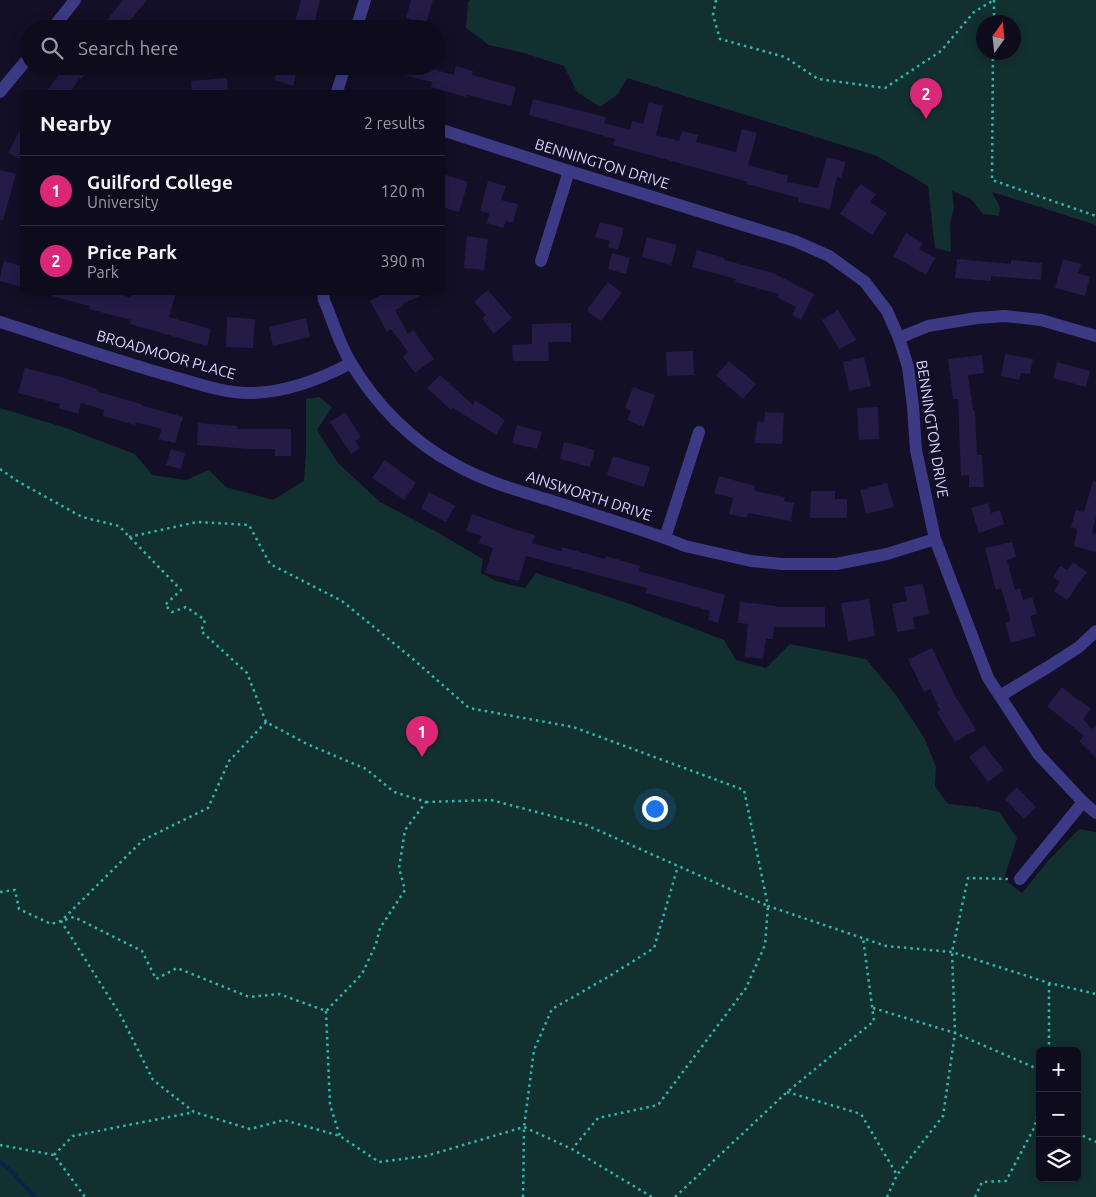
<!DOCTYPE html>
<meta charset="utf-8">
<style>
:root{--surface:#0e0b1c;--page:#1c1929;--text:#f1f3f6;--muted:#9b9ba3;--line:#2e2b3b;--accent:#db2777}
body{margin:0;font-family:Ubuntu,sans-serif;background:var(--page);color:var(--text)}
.controls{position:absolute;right:15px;bottom:15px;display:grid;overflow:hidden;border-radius:8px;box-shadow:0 2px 12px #0003}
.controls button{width:45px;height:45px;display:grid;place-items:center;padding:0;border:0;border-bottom:1px solid var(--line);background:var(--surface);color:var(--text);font:25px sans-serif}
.compass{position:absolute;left:976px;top:15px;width:45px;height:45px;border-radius:50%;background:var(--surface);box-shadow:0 2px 12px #0003;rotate:15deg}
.you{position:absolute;left:654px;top:808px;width:18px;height:18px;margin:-12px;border:4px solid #fff;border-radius:50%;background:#1a73e8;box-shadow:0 0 0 8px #1a73e833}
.badge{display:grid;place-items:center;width:32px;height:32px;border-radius:50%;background:var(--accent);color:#fff;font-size:16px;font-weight:700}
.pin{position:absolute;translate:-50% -41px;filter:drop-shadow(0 1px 2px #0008)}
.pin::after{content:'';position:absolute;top:26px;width:18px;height:15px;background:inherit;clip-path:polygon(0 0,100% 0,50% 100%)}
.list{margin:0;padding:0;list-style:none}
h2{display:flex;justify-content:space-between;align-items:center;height:65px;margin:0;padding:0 20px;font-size:21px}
h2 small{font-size:16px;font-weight:400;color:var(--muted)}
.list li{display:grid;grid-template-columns:32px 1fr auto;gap:15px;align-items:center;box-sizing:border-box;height:70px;padding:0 20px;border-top:1px solid var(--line)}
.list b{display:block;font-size:19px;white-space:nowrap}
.list p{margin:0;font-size:16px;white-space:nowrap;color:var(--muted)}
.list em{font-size:16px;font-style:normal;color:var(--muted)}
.icon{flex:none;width:28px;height:28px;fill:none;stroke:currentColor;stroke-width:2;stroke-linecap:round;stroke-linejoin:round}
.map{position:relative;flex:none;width:1096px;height:1197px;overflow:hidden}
.search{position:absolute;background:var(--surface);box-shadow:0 2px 12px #0003;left:20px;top:20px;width:425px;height:55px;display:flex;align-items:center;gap:12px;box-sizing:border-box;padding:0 18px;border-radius:28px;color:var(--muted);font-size:19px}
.panel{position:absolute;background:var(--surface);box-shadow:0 2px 12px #0003;left:20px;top:90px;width:425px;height:205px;border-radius:8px}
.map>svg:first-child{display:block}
.green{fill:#12302f;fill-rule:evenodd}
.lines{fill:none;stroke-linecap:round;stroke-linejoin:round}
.stream{stroke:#0c2248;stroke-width:4}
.building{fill:#241b47}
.path{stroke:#2fb8b0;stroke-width:2.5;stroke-dasharray:2.5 4;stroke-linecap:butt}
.minor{stroke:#3d3a85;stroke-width:12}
.labels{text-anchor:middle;stroke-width:4.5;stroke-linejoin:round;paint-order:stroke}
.street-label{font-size:15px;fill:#d9d4ff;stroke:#130f26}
</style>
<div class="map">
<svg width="1096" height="1197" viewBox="0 0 1096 1197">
<rect width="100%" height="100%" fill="#130f26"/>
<g class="green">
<path d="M 470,0 L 1096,0 L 1096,225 L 992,192 L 1000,207 L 999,216 L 983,214 L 971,199 L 952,191 L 954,208 L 950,223 L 951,252 L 935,248 L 928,186 L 877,156 L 627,78 L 618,94 L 600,107 L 577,92 L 564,66 L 524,53 L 489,45 L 466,28 L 468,2 ZM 1014,22 L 1014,52 L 984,52 L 984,22 Z"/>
<path d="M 319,397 L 332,407 L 317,430 L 338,463 L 380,502 L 435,531 L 483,559 L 481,573 L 496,581 L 525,588 L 536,573 L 630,604 L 724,640 L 736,660 L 766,668 L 790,644 L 866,659 L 896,695 L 925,739 L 936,767 L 935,786 L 948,804 L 976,807 L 999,812 L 1017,838 L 1004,879 L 1022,893 L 1047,862 L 1079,829 L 1096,832 L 1096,1197 L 0,1197 L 0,408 L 66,428 L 135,454 L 152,475 L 186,480 L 209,470 L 226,487 L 273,500 L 304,481 L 306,451 L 306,399 ZM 1040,1051 L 1077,1051 L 1077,1178 L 1040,1178 Z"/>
</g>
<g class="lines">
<path class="stream" d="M 0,1161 L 10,1170 L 35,1197"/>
</g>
<g class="building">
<path d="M 123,0 L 147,0 L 123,29 L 100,29 Z"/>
<path d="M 301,0 L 320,0 L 313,29 L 293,29 Z"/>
<path d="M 411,0 L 433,0 L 426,24 L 406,18 Z"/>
<path d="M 66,66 L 92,66 L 81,79 L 80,78 L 70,92 L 46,92 Z"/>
<path d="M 278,66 L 298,66 L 293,86 L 275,80 Z"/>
<path d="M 385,66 L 422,66 L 454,75 L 456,66 L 473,71 L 472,75 L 516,87 L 511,106 L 467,95 L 466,97 L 431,87 L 432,82 L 384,70 Z"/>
<path d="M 227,78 L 228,92 L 192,92 L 191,81 Z"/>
<path d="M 533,99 L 606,117 L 604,123 L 630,130 L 632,121 L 643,124 L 649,102 L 663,106 L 656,135 L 679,141 L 682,131 L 698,135 L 696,142 L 736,152 L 742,129 L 757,133 L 748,165 L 788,176 L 787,182 L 818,188 L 827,157 L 846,162 L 841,178 L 837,176 L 830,209 L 798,202 L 799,198 L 747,184 L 748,182 L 613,145 L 615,139 L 529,115 Z"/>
<path d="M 22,126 L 22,160 L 8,153 Z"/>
<path d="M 0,170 L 16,174 L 3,220 L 0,220 Z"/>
<path d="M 442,174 L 468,182 L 459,212 L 442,207 Z"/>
<path d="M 488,181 L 506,186 L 501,200 L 518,204 L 513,223 L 506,221 L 503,228 L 487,223 L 489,213 L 480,211 Z"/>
<path d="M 860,184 L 876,194 L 870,202 L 887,213 L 872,235 L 840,214 Z"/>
<path d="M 600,222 L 624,228 L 618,250 L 608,247 L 610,241 L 595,237 Z"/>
<path d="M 906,233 L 923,243 L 919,249 L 935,258 L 926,275 L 893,256 Z"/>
<path d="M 467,236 L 488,239 L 484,270 L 464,268 Z"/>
<path d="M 647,237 L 677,245 L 671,265 L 642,257 Z"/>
<path d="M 697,250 L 724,258 L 724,260 L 773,273 L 814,294 L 801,320 L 792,315 L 796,307 L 777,297 L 779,294 L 735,282 L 736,279 L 692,267 Z"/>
<path d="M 612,253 L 630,258 L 626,274 L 608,269 Z"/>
<path d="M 957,259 L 1011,264 L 1011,260 L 1042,263 L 1041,280 L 991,276 L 991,281 L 955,278 Z"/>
<path d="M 1063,259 L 1081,264 L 1078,273 L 1090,277 L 1085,296 L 1055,288 Z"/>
<path d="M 4,261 L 22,266 L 22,287 L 0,281 L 0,277 Z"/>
<path d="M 608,282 L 622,293 L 601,321 L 588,312 L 588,308 Z"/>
<path d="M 488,290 L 512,318 L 494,334 L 482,319 L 486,315 L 474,302 Z"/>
<path d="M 52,292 L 112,292 L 131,298 L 131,292 L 176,292 L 169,317 L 211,329 L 207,346 L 130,324 L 131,320 L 89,309 L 90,306 L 51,296 Z"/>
<path d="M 386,292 L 429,292 L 402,304 L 403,306 L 395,310 L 408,334 L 413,330 L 434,359 L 415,373 L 403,357 L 408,352 L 391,329 L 387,332 L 370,301 Z"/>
<path d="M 838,310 L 856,340 L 839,349 L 822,320 Z"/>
<path d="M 227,317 L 255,319 L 253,348 L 226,347 Z"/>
<path d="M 306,318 L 310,337 L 273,346 L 269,327 Z"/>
<path d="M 571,323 L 571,342 L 548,342 L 549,361 L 513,361 L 512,345 L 532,344 L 532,324 Z"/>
<path d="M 693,351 L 694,375 L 667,376 L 666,352 Z"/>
<path d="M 1005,354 L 1033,359 L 1030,374 L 1021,373 L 1019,380 L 1001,376 Z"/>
<path d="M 982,355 L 984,373 L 968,375 L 973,411 L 975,411 L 977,455 L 982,455 L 984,487 L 969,487 L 969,475 L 961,476 L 958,399 L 953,399 L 948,359 Z"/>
<path d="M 864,357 L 871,386 L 849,391 L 843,362 Z"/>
<path d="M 729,361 L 756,384 L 743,399 L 716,375 Z"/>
<path d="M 1057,362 L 1090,371 L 1086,387 L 1053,378 Z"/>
<path d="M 25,368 L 61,377 L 97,389 L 96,391 L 141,404 L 141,405 L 183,417 L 175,443 L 159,439 L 161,429 L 136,422 L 135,425 L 103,416 L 104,410 L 81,403 L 78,414 L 59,408 L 60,404 L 18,393 Z"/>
<path d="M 440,375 L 473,405 L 475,400 L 505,420 L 496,435 L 453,408 L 451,410 L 427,388 Z"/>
<path d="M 633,387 L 655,395 L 644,427 L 627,420 L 631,411 L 625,408 Z"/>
<path d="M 878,407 L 879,439 L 859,440 L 857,408 Z"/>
<path d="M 345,412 L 361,437 L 355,441 L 360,448 L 351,454 L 330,422 Z"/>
<path d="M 765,412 L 784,413 L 782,444 L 755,443 L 757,421 L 764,422 Z"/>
<path d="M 198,423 L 237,426 L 237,429 L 291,429 L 291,456 L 275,456 L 275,449 L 250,449 L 197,445 Z"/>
<path d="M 517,425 L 542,432 L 537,449 L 512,443 Z"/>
<path d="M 564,442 L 595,450 L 590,467 L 560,459 Z"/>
<path d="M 171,449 L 185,453 L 181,469 L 166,465 Z"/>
<path d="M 613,456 L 650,467 L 644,487 L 607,475 Z"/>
<path d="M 385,460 L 416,483 L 404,500 L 372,478 Z"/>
<path d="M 719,476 L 755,486 L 754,491 L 785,497 L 784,501 L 794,503 L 791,521 L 748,513 L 747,518 L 729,514 L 733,498 L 714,493 Z"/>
<path d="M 1093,481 L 1096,482 L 1096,517 L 1092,533 L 1096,534 L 1096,552 L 1074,546 L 1077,529 L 1071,527 L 1076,510 L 1084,512 Z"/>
<path d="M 887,483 L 894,507 L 866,514 L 860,490 Z"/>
<path d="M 811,491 L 835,491 L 835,499 L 847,499 L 847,518 L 810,518 Z"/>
<path d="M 429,492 L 455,506 L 446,522 L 421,509 Z"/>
<path d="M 988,503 L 991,513 L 1000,510 L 1004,524 L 979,533 L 971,508 Z"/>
<path d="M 472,514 L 514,529 L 535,535 L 532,543 L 561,551 L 562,547 L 605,559 L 606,556 L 640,566 L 639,571 L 725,595 L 718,623 L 708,620 L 710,611 L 646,593 L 647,588 L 526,556 L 519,581 L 485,573 L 493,548 L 479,543 L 481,536 L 466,531 Z"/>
<path d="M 1012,542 L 1016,557 L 1007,560 L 1015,590 L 1020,588 L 1023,600 L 1032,597 L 1037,614 L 1030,616 L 1036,636 L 1011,643 L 1005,623 L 1011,621 L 1001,588 L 996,590 L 985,548 Z"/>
<path d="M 1073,562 L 1087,572 L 1067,600 L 1054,591 L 1060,582 L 1053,577 L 1060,566 L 1067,570 Z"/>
<path d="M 923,584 L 929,614 L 913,617 L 915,629 L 897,632 L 892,604 L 907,601 L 904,587 Z"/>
<path d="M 869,599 L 875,636 L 848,641 L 841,603 Z"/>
<path d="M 740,602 L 777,606 L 776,607 L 825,607 L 825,627 L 774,627 L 773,639 L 766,639 L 763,659 L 745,657 L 748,624 L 738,623 Z"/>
<path d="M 932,648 L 957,700 L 958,700 L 976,730 L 955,742 L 937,712 L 940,710 L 930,689 L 924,692 L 908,659 Z"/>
<path d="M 1062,687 L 1079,701 L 1080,700 L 1091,709 L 1083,719 L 1092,729 L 1096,725 L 1096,758 L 1079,741 L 1084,736 L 1047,706 Z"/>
<path d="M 984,745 L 1004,770 L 988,782 L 969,757 Z"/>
<path d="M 1017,787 L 1036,807 L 1024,819 L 1005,799 Z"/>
</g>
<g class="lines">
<g class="path">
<path d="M 716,0 L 713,15 L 720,39 L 785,57 L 818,79 L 885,88 L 941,51 L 974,12 L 994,0"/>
<path d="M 994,22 L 994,0"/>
<path d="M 993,52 L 992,180 L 1096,216"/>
<path d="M 0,469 L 19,482 L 82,517 L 119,526 L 181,590 L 165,605 L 172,612 L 186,607 L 205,620 L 201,631 L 247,673 L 266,722 L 307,744 L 366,769 L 394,792 L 426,802 L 405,830 L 399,868 L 405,890 L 380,928 L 376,944 L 362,974 L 326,1011 L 279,994 L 249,997 L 177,968 L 156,979 L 142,951 L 74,917 L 51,924 L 19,909 L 15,890 L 0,892"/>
<path d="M 129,537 L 197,522 L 249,525 L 270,564 L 342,601 L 413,659 L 469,708 L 573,727 L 744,790 L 768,906 L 886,946 L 952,952 L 1049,983 L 1096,994"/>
<path d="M 266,722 L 229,761 L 208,808 L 143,840 L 61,921 L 121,1016 L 153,1080 L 194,1112 L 250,1129 L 284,1120 L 340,1136 L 379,1162 L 426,1156 L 524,1127 L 572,1149 L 652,1197"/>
<path d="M 426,802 L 491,800 L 586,825 L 768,906 L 765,945 L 746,988 L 658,1105 L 598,1118 L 573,1148"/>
<path d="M 873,1008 L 955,1033 L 1040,1070"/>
<path d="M 326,1011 L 330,1105 L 340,1136"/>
<path d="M 1049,1051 L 1049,983"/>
<path d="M 787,1092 L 861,1114 L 897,1175"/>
<path d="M 1077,1133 L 1096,1142"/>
<path d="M 0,1145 L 54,1155 L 85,1197"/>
<path d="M 54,1155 L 73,1136 L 194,1112"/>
<path d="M 523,1197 L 524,1127 L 534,1050 L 552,1009 L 608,977 L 654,948 L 678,866"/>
<path d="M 675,1197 L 787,1092 L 874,1021 L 863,938"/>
<path d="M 887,1197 L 897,1175 L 943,1116 L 955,1033 L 952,952 L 968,878 L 1009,879"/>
<path d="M 975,1197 L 982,1182 L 1006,1181 L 1034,1128 L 1040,1107"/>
</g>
<g class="minor">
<path d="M 52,29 L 75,0"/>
<path d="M 356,29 L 365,0"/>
<path d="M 0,92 L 29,57"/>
<path d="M 337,92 L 345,66"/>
<path d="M 442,130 L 569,171 L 795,241 L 829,256 L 865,282 L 887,311 L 899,338 L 908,367 L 913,406 L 916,450 L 935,539 L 988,678 L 1038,754 L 1083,802 L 1096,813"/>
<path d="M 541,261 L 569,171"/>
<path d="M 323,292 L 324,300 C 333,321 339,344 351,363 C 376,405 412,442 456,465 C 486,482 520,491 552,501 C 590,513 627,525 665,538 L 685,546 L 751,561 L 782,564 L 836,564 L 887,554 L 935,539"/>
<path d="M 0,322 C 57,340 114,360 171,376 C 198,384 226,394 253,393 C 288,392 321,379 351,363"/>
<path d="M 899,338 L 928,326 L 977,318 L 1005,316 L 1041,320 L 1096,336"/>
<path d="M 665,538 L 699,432"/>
<path d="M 1000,696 L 1048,667 L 1079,647 L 1096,631"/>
<path d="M 1020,879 L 1083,802"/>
</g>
</g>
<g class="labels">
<g class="street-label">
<text transform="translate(602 164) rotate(17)" y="5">BENNINGTON DRIVE</text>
<text transform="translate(166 355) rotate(16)" y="5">BROADMOOR PLACE</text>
<text transform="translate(932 429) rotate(81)" y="5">BENNINGTON DRIVE</text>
<text transform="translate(589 496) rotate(18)" y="5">AINSWORTH DRIVE</text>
</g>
</g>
</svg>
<div class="controls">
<button>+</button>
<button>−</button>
<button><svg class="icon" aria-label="layers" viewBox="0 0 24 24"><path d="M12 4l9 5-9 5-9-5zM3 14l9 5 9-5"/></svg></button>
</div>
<svg class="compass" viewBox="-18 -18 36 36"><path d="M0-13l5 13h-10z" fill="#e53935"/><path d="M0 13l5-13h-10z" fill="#9b9ba3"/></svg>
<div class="you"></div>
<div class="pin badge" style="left:422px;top:757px">1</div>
<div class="pin badge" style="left:926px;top:119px">2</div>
<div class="search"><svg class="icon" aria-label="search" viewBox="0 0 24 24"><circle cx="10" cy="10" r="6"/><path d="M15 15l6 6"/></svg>Search here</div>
<section class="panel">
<h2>Nearby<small>2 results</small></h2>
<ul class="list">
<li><span class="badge">1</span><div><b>Guilford College</b><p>University</p></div><em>120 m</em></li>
<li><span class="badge">2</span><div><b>Price Park</b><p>Park</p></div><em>390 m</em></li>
</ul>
</section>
</div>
